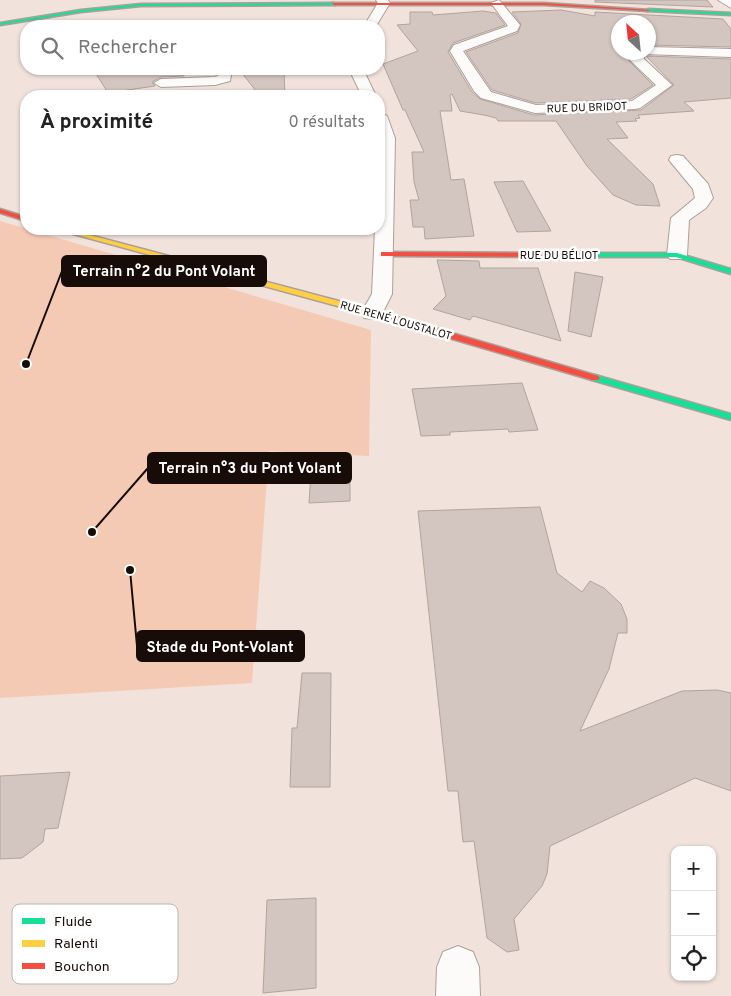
<!DOCTYPE html>
<html lang="fr">
<meta charset="utf-8">
<style>
:root{--surface:#fff;--page:#f6f6f6;--text:#222;--muted:#767676;--line:#e0e0e0}
body{margin:0;font-family:Overpass,sans-serif;background:var(--page);color:var(--text)}
.controls{position:absolute;right:15px;bottom:15px;display:grid;overflow:hidden;border-radius:10px;box-shadow:0 1px 4px #0004}
.controls button{width:45px;height:45px;display:grid;place-items:center;padding:0;border:0;border-bottom:1px solid var(--line);background:var(--surface);color:var(--text);font:25px sans-serif}
.compass{position:absolute;left:611px;top:15px;width:45px;height:45px;border-radius:50%;background:var(--surface);box-shadow:0 1px 4px #0004;rotate:333deg}
.list{margin:0;padding:0;list-style:none}
h2{display:flex;justify-content:space-between;align-items:center;height:65px;margin:0;padding:0 20px;font-size:21px}
h2 small{font-size:16px;font-weight:400;color:var(--muted)}
.icon{flex:none;width:28px;height:28px;fill:none;stroke:currentColor;stroke-width:2;stroke-linecap:round;stroke-linejoin:round}
.map{position:relative;flex:none;width:731px;height:996px;overflow:hidden}
.search{position:absolute;background:var(--surface);box-shadow:0 1px 4px #0004;left:20px;top:20px;width:365px;height:55px;display:flex;align-items:center;gap:12px;box-sizing:border-box;padding:0 18px;border-radius:20px;color:var(--muted);font-size:19px}
.panel{position:absolute;background:var(--surface);box-shadow:0 1px 4px #0004;left:20px;top:90px;width:365px;height:145px;border-radius:20px}
.map>svg:first-child{display:block}
.green{fill:#f5cab5}
.building{fill:#d3c6c1;stroke:#b1a49e}
.lines{fill:none;stroke-linecap:round;stroke-linejoin:round}
.street-casing{stroke:#ac9f9a;stroke-width:2}
.fast-casing{stroke:#ac9f9a;stroke-width:3}
.slow-casing{stroke:#ac9f9a;stroke-width:3}
.jam-casing{stroke:#ac9f9a;stroke-width:3}
.street{fill:#fdfbfa;fill-rule:evenodd}
.fast{fill:#16e098;fill-rule:evenodd}
.slow{fill:#ffcf43;fill-rule:evenodd}
.jam{fill:#f24e42;fill-rule:evenodd}
.labels{text-anchor:middle;stroke-width:5;stroke-linejoin:round;paint-order:stroke}
.far-street-label{font-size:11px;fill:#170c07;stroke:#fff}
.key{fill:#fff;stroke:#b9b6b5;stroke-width:1}
.key-label{font-size:14px;fill:#170c07}
.leader{fill:none;stroke:#170c07;stroke-width:2}
.callout-dot{fill:#170c07;stroke:#fff;stroke-width:2}
.callout{fill:#170c07;stroke:#170c07;stroke-width:2}
.callout-label{font-size:15px;text-anchor:middle;font-weight:bold;fill:#fff}
</style>
<div class="map">
<svg width="731" height="996" viewBox="0 0 731 996">
<rect width="100%" height="100%" fill="#f1e2db"/>
<path class="green" d="M 0,221 L 371,330 L 369,456 L 269,451 L 252,683 L 0,698 Z"/>
<g class="building">
<path d="M 595,0 L 707,0 L 713,7 L 595,2 Z"/>
<path d="M 561,10 L 595,16 L 595,12 L 723,19 L 731,29 L 731,47 L 648,45 L 648,22 L 618,22 L 618,52 L 628,52 L 629,61 L 653,85 L 631,99 L 536,103 L 492,90 L 466,52 L 518,33 L 521,24 L 512,12 Z"/>
<path d="M 483,11 L 496,13 L 505,25 L 453,43 L 448,52 L 472,92 L 480,99 L 534,115 L 641,110 L 674,85 L 646,56 L 731,59 L 731,98 L 684,102 L 694,111 L 638,115 L 640,118 L 635,119 L 637,121 L 616,122 L 628,138 L 607,139 L 653,184 L 660,206 L 636,205 L 613,195 L 587,166 L 556,121 L 498,121 L 496,118 L 484,115 L 460,111 L 452,94 L 450,95 L 452,111 L 440,111 L 451,180 L 464,179 L 474,236 L 425,239 L 424,227 L 413,227 L 410,200 L 419,200 L 414,182 L 412,152 L 424,152 L 405,110 L 403,110 L 383,64 L 418,51 L 397,25 L 410,24 L 410,12 L 432,12 L 433,15 Z"/>
<path d="M 93,69 L 183,69 L 184,76 L 161,77 L 152,82 L 155,86 L 121,91 L 110,96 Z"/>
<path d="M 284,71 L 285,96 L 260,96 L 241,72 Z"/>
<path d="M 523,181 L 551,231 L 517,232 L 494,182 Z"/>
<path d="M 437,260 L 479,261 L 480,268 L 538,268 L 561,341 L 473,316 L 470,320 L 433,309 L 446,296 Z"/>
<path d="M 575,272 L 603,277 L 591,337 L 568,331 Z"/>
<path d="M 522,383 L 538,430 L 509,432 L 508,429 L 450,432 L 450,435 L 421,436 L 412,389 Z"/>
<path d="M 312,458 L 348,462 L 344,477 L 350,478 L 350,501 L 309,503 Z"/>
<path d="M 540,507 L 557,573 L 582,592 L 590,581 L 604,588 L 621,604 L 627,619 L 627,633 L 618,633 L 609,669 L 580,731 L 682,691 L 717,690 L 731,693 L 731,791 L 695,778 L 550,846 L 547,874 L 542,886 L 514,919 L 519,950 L 507,952 L 487,938 L 474,841 L 463,842 L 458,791 L 448,791 L 418,511 Z"/>
<path d="M 302,673 L 331,673 L 330,787 L 290,787 L 292,728 L 297,728 Z"/>
<path d="M 70,772 L 58,828 L 45,829 L 43,842 L 22,858 L 0,859 L 0,776 Z"/>
<path d="M 316,898 L 316,988 L 263,993 L 267,900 Z"/>
</g>
<g class="lines">
<g class="street-casing">
<g id="street">
<path d="M 376,0 L 388,0 L 390,3 L 376,26 L 364,26 L 378,3 Z"/>
<path d="M 499,0 L 520,25 L 517,31 L 463,51 L 491,92 L 536,105 L 632,101 L 656,85 L 630,60 L 630,52 L 648,52 L 648,47 L 731,49 L 731,57 L 644,54 L 644,59 L 672,85 L 640,108 L 635,109 L 535,113 L 481,98 L 474,91 L 450,51 L 454,45 L 508,26 L 491,3 Z"/>
<path d="M 718,0 L 731,0 L 731,8 Z"/>
<path d="M 218,69 L 232,69 L 230,81 L 215,85 L 161,87 L 154,83 L 161,79 L 214,77 L 218,76 Z"/>
<path d="M 349,69 L 363,69 L 376,96 L 362,96 Z"/>
<path d="M 379,111 L 387,116 L 395,138 L 392,294 L 380,318 L 372,319 L 364,318 L 361,313 L 372,294 L 375,229 L 379,229 Z"/>
<path d="M 677,155 L 683,156 L 708,184 L 713,198 L 706,208 L 689,220 L 687,255 L 684,259 L 670,259 L 667,255 L 671,218 L 695,198 L 693,189 L 669,160 L 671,156 Z"/>
<path d="M 458,946 L 473,952 L 479,967 L 480,996 L 436,996 L 437,967 L 443,952 Z"/>
</g>
</g>
<g class="fast-casing">
<g id="fast">
<path d="M 334,3 L 336,5 L 141,6 L 81,12 L 0,25 L 0,23 L 81,10 L 141,4 Z"/>
<path d="M 648,9 L 731,13 L 731,15 L 646,11 Z"/>
<path d="M 577,253 L 677,253 L 731,269 L 731,274 L 676,257 L 577,257 Z"/>
<path d="M 595,375 L 731,414 L 731,420 L 592,380 L 590,378 L 592,376 Z"/>
</g>
</g>
<g class="slow-casing">
<path id="slow" d="M 55,229 L 67,229 L 380,312 L 381,314 L 377,317 L 374,316 Z"/>
</g>
<g class="jam-casing">
<g id="jam">
<path d="M 332,3 L 544,3 L 650,10 L 648,11 L 544,5 L 334,5 Z"/>
<path d="M 0,209 L 26,217 L 26,221 L 0,213 Z"/>
<path d="M 381,252 L 580,253 L 584,255 L 580,257 L 384,256 L 381,256 Z"/>
<path d="M 377,311 L 598,376 L 600,378 L 598,380 L 592,380 L 374,316 L 373,314 Z"/>
</g>
</g>
<use href="#street" class="street"/>
<use href="#fast" class="fast"/>
<use href="#slow" class="slow"/>
<use href="#jam" class="jam"/>
</g>
<g class="labels">
<g class="far-street-label">
<text transform="translate(587 107) rotate(-2)" y="4">RUE DU BRIDOT</text>
<text x="559" y="259">RUE DU BÉLIOT</text>
<text transform="translate(396 320) rotate(16)" y="4">RUE RENÉ LOUSTALOT</text>
</g>
</g>
<rect x="12" y="904" width="166" height="80" rx="8" class="key"/>
<rect x="22" y="918" width="23" height="6" fill="#16e098"/>
<rect x="22" y="940" width="23" height="7" fill="#ffcf43"/>
<rect x="22" y="963" width="23" height="6" fill="#f24e42"/>
<g class="key-label">
<text x="54" y="926">Fluide</text>
<text x="54" y="948">Ralenti</text>
<text x="54" y="971">Bouchon</text>
</g>
<path class="leader" d="M26 364L62 271M92 532L148 468M130 570L137 646"/>
<g class="callout-dot">
<circle cx="26" cy="364" r="5"/>
<circle cx="92" cy="532" r="5"/>
<circle cx="130" cy="570" r="5"/>
</g>
<g class="callout">
<rect x="62" y="256" width="204" height="30" rx="5"/>
<rect x="148" y="453" width="203" height="30" rx="5"/>
<rect x="137" y="631" width="167" height="30" rx="5"/>
</g>
<g class="callout-label">
<text x="164" y="276">Terrain n°2 du Pont Volant</text>
<text x="250" y="473">Terrain n°3 du Pont Volant</text>
<text x="220" y="652">Stade du Pont-Volant</text>
</g>
</svg>
<div class="controls">
<button>+</button>
<button>−</button>
<button><svg class="icon" aria-label="locate" viewBox="0 0 24 24"><circle cx="12" cy="12" r="6"/><path d="M12 2v4M12 18v4M2 12h4M18 12h4"/></svg></button>
</div>
<svg class="compass" viewBox="-18 -18 36 36"><path d="M0-13l5 13h-10z" fill="#e53935"/><path d="M0 13l5-13h-10z" fill="#767676"/></svg>
<div class="search"><svg class="icon" aria-label="search" viewBox="0 0 24 24"><circle cx="10" cy="10" r="6"/><path d="M15 15l6 6"/></svg>Rechercher</div>
<section class="panel">
<h2>À proximité<small>0 résultats</small></h2>
<ul class="list">
</ul>
</section>
</div>
